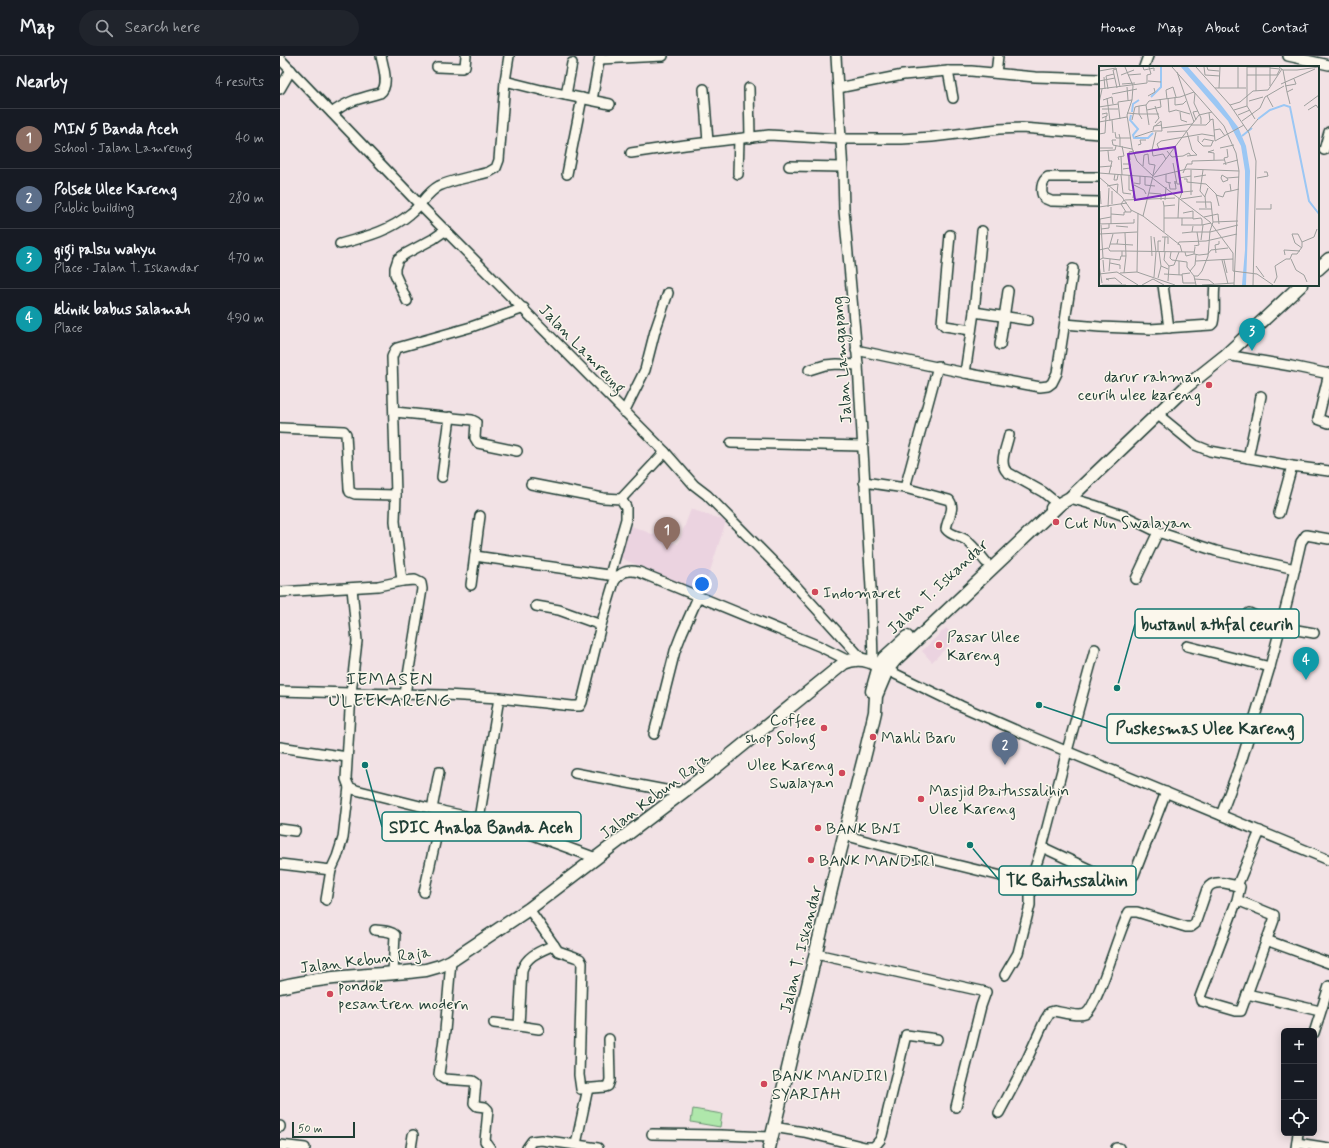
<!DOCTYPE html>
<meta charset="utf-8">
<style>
:root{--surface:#171b24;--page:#20242c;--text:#f1f3f6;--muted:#9ea1a6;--line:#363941;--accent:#d1495b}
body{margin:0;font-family:Mynerve,sans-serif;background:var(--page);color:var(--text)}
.controls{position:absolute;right:12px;bottom:12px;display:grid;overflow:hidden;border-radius:6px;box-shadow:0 2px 10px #0003}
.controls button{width:36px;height:36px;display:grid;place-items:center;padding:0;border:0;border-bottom:1px solid var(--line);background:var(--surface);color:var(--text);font:20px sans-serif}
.scale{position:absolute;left:12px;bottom:10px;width:63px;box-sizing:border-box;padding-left:4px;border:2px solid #1f3d34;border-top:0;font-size:11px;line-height:14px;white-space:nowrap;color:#1f3d34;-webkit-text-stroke:3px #fbf7ec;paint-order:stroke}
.you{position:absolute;left:422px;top:528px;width:14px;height:14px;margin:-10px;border:3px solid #fff;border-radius:50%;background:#1a73e8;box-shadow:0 0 0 6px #1a73e833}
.badge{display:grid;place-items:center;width:26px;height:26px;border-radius:50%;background:var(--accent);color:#fff;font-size:13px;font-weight:700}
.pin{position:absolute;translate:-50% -33px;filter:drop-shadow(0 1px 2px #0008)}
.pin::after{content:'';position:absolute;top:21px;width:14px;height:12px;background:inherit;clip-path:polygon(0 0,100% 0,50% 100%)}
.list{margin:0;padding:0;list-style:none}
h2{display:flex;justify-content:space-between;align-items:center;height:52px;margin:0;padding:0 16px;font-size:17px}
h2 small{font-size:13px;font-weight:400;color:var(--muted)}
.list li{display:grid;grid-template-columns:26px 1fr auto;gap:12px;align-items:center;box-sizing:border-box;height:60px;padding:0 16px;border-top:1px solid var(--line)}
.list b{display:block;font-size:15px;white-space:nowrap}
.list p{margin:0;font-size:13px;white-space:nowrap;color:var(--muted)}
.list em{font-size:13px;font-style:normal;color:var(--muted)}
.icon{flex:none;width:22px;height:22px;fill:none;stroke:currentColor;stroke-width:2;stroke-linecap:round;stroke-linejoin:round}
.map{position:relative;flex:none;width:1049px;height:1092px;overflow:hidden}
header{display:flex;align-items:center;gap:24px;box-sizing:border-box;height:56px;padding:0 20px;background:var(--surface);border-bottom:1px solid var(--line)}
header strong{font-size:19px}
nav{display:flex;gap:22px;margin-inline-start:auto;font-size:14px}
.search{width:280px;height:36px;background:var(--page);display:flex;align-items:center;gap:10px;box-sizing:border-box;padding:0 14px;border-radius:22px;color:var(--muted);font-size:15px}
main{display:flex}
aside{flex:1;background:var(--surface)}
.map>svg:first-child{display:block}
.built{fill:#ebd3e0}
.green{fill:#afe7ab;stroke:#679270}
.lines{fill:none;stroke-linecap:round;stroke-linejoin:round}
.minor-casing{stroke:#1f3d34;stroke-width:12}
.tertiary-casing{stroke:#1f3d34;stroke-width:15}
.minor{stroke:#fbf7ec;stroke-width:9}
.tertiary{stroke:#fbf7ec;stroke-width:12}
.poi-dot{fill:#d1495b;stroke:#fbf7ec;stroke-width:1.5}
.labels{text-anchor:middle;stroke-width:3;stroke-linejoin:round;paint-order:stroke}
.street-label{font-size:16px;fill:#1f3d34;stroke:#fbf7ec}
.poi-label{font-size:16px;fill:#1f3d34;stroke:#fbf7ec;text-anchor:start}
.quarter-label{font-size:18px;letter-spacing:1px;fill:#1f3d34;stroke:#fbf7ec}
.inset-river{fill:none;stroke:#9bc7f4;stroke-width:2}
.inset-road{fill:none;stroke:#9ea09e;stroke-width:1}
.view{fill:#7b2cbf;fill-opacity:0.15;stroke:#7b2cbf;stroke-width:2}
.inset-edge{fill:none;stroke:#1f3d34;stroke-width:2}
.leader{fill:none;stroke:#0f766e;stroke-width:1.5}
.callout-dot{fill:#0f766e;stroke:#fbf7ec;stroke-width:1.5}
.callout{fill:#fbf7ec;stroke:#0f766e;stroke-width:1.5}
.callout-label{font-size:17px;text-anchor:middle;font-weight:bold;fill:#1f3d34}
</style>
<header>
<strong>Map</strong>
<div class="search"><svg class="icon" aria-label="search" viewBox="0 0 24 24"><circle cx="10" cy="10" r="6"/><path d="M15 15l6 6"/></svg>Search here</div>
<nav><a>Home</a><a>Map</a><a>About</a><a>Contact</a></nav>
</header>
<main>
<aside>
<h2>Nearby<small>4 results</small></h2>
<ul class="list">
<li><span class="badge" style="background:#8d6e63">1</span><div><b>MIN 5 Banda Aceh</b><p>School · Jalan Lamreung</p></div><em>40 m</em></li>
<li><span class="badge" style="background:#5c6f8a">2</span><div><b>Polsek Ulee Kareng</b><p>Public building</p></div><em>280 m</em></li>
<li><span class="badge" style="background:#0f9aa8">3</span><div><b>gigi palsu wahyu</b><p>Place · Jalan T. Iskandar</p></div><em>470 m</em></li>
<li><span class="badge" style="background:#0f9aa8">4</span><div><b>klinik babus salamah</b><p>Place</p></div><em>490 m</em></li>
</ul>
</aside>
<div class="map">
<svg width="1049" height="1092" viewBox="0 0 1049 1092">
<rect width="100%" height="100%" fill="#f2e2e5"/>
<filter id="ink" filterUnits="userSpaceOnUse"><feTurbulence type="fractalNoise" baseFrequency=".025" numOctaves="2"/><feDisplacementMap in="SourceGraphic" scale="8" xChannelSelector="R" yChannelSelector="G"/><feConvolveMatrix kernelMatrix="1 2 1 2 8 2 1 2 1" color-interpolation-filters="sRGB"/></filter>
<g filter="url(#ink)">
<g class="built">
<path d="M 411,453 L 446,465 L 423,537 L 336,500 L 349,469 L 398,488 Z"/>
<path d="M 666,572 L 676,582 L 652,606 L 642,595 Z"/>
</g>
<path class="green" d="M 413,1053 L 442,1058 L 440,1071 L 411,1066 Z"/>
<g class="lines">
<g class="minor-casing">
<g id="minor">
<path d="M 556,0 L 563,116 L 564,154 L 578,309 L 591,532 L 593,606"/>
<path d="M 1008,0 L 1049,9"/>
<path d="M 0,3 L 140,149 L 385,396 L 414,429 L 427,439 L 505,518 L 582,603"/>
<path d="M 320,3 L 383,0"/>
<path d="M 157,11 L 182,12 L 185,10 L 186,0"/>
<path d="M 864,11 L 868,0"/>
<path d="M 668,15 L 673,42"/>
<path d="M 716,17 L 718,0"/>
<path d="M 225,25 L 261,34 L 330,48"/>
<path d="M 469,32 L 470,82"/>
<path d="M 558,32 L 623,19 L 668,15 L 691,15 L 755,21 L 820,23"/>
<path d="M 0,33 L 11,14"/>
<path d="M 424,33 L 428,86"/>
<path d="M 286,39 L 292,7"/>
<path d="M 312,44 L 320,0"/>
<path d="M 52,57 C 67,45 81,42 100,37 C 110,30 103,10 101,0"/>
<path d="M 1044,94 L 1049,76"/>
<path d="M 351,97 L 405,89 L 489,79 L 560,83 L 622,83 L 652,81 L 719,73 L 742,72 L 820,78"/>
<path d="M 509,110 L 562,111"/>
<path d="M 287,118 L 302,42"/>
<path d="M 458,118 L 459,83"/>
<path d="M 820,121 L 768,121 C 761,125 760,136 764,142 L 771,145 L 820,146"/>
<path d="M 670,179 L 662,267 L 665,270 L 691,274"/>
<path d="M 60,188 C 85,181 110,175 130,158 C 141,150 146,137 159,130 C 172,124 195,120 209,116 L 216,112 L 219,104 L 225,25 L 229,0"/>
<path d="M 883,229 L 889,272"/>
<path d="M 127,245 L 115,218 L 115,212 L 118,203 L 125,198 L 153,183 L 166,174"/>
<path d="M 694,256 L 748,264"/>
<path d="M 785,268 L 820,271 L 870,273 L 931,269 L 933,267 C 936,255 933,242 935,229"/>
<path d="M 720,289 L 728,235"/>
<path d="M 576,294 L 685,317 L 760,331 L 768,330 L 772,327 L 777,317 L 793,213"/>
<path d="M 946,299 L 1011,310 L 1049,318"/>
<path d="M 529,314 L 545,309 L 557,308 L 578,309"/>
<path d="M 685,317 L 694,256 L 702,175"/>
<path d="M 1049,317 L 1038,363 L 1049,367"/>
<path d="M 115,356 L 192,364 L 196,366 L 195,382 L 198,387 L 237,395"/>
<path d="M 344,356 L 365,314 L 375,275 L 388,237"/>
<path d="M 877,358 L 915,389 L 930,395 L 1012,410 L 1049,415"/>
<path d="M 0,372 L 64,375 L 66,378 L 69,433 L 70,436 L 75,438 L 116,439"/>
<path d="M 729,379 C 727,390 718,407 727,416 L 763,436 L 779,449"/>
<path d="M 451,387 L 582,390"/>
<path d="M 968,402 L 981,340"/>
<path d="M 162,421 L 170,361"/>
<path d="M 584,426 L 625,432 L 669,444 C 676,452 667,463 666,473 C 671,480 679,479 686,484 C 694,490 700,499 706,506"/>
<path d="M 251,428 L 323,442 L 341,443 L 346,451 L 346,463 L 330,519"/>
<path d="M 625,432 L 658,310"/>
<path d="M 790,442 L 814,449 L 845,460 L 878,476 L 936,495 L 1015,513"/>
<path d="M 341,443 L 385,396"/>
<path d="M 999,457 L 1012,410"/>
<path d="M 195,500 L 336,520"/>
<path d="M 856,523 L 878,476"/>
<path d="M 122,525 L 135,524 L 141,527 L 142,533 L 125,638"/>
<path d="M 191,529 L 200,460"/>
<path d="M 0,536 L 98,530 L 122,525 L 115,465 L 116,439 L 112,301 L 115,294 L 117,292 L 191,271 L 244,252"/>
<path d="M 256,550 L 279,554 L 321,569"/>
<path d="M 969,557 L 1000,571 L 1034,577"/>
<path d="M 907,590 L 990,611"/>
<path d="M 601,611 L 681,650 L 740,676 L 1049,804"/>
<path d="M 0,635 L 71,637 L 77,585 L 72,532"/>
<path d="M 374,678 L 395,595 L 402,577 L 418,541"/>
<path d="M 0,691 L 67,701"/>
<path d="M 295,717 L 401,737"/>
<path d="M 152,753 L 159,716"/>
<path d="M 941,759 L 962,703 L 990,611 L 1008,542 L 1021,486 L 1026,479 L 1049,483"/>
<path d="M 199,763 L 219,642"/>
<path d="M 0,773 L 15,775"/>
<path d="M 564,779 L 652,803 L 750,827 L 762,791 L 787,695 L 815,593"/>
<path d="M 762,791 L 811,814"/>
<path d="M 316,802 L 256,780 L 199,763 L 152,753 L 76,734 L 69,731 L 66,723 L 71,637 L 165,639 L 219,642 L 292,650 L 300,650 L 302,646 L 321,569 L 334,526 C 340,516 347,513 359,516 L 539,590 L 569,605"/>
<path d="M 0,808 L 51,814"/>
<path d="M 854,819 L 886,736"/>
<path d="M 957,830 L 980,775"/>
<path d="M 144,836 L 162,755"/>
<path d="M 46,844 L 51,814 L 57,801 L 63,782 L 69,731"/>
<path d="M 249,853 L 278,895 L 295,901 L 300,903 L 302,907 L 299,1019 L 301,1033 L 325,1031 L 328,1030 L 330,1024 L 329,983"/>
<path d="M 95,874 C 101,875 110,874 115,879 L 113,916"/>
<path d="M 986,884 L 1049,907"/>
<path d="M 536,898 L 706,936 L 701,950 L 676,1051"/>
<path d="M 171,905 L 165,975 L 159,1018 L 161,1021 L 164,1023 L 193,1025 L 196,1027 L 194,1047 L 197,1050 L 205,1051 L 208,1054 L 205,1085 L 210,1092"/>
<path d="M 725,919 L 738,897 L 750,849 L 750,827"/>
<path d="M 967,938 L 1040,955"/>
<path d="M 214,967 L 239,970"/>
<path d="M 259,973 L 239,970 L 242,914 C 247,899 261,895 274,889"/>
<path d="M 1034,977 L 1049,930"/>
<path d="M 719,1057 L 743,1012 L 765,964 L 770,956 L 774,955 C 781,956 798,961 805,958 C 818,952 839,873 849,856 L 857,856 L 906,871 L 911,871 L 915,868 L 927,833 C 933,822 950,828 960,831 L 957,844 L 920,941 L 921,945 L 925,946 L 956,955 L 961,955 L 994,864 L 994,859 L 957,844"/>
<path d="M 0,1070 L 0,1071"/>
<path d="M 493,1071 L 524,1076 L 585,1091 L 594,1091 L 600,1084 L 602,1079 L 626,979 L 657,983"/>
<path d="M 372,1078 L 441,1079 L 491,1081"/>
<path d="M 1017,1087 L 1049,1092"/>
<path d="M 296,1088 L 308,1032"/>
<path d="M 0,1089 L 25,1092"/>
<path d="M 131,1092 L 133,1079"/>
<path d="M 247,1092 L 252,1085 L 261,1084 L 318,1092"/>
<path d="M 836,1092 L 839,1092"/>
<path d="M 1016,1092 L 1018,1077"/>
</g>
</g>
<g class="tertiary-casing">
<g id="tertiary">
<path d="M 1038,213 L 1049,203"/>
<path d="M 772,452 L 790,442 L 907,330 L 946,299 L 1021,229"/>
<path d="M 592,635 L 599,610 L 604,602 L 627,581"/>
<path d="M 0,931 C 48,919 97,920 146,914 L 160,910 L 171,905 L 249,853 L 316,802 L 436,711 L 564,607 C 576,601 587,603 599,610"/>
<path d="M 489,1092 L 560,796 L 586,694 L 595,656 L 596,640 L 607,614 L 614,605 L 779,449"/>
</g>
</g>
<use href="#minor" class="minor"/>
<use href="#tertiary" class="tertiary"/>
</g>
</g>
<g class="poi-dot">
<circle cx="929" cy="329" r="4"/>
<circle cx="776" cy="466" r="4"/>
<circle cx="535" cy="536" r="4"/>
<circle cx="659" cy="589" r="4"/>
<circle cx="544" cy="672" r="4"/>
<circle cx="593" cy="681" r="4"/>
<circle cx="562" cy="717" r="4"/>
<circle cx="641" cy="743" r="4"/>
<circle cx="538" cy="772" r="4"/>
<circle cx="531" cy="804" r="4"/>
<circle cx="50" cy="938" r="4"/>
<circle cx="484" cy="1028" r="4"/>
</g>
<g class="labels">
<g class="street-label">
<text transform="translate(303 292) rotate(46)" y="6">Jalan Lamreung</text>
<text transform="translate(561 304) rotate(-94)" y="6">Jalan Lamgapang</text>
<text transform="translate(657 530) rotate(-43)" y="6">Jalan T. Iskandar</text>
<text transform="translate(374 739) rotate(-37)" y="6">Jalan Kebun Raja</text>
<text transform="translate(520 893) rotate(-76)" y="6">Jalan T. Iskandar</text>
<text transform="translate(85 903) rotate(-7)" y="6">Jalan Kebun Raja</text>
</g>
<g class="poi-label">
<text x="921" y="326" text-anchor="end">darur rahman<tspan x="921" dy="18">ceurih ulee kareng</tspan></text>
<text x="784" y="472">Cut Nun Swalayan</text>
<text x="543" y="542">Indomaret</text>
<text x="667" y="586">Pasar Ulee<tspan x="667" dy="18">Kareng</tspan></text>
<text x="536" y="669" text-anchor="end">Coffee<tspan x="536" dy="18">shop Solong</tspan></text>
<text x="601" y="687">Mahli Baru</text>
<text x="554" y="714" text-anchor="end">Ulee Kareng<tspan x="554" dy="18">Swalayan</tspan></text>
<text x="649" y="740">Masjid Baitussalihin<tspan x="649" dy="18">Ulee Kareng</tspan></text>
<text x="546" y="778">BANK BNI</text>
<text x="539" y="810">BANK MANDIRI</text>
<text x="58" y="935">pondok<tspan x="58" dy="18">pesantren modern</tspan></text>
<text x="492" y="1025">BANK MANDIRI<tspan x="492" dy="18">SYARIAH</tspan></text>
</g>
<g class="quarter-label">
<text x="110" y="629">IEMASEN<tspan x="110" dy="21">ULEEKARENG</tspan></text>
</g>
</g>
<g transform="translate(819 10)">
<rect width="220" height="220" fill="#f2e2e5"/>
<path d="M 82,1 L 89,1 L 119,35 L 139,61 L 147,80 L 151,105 L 147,219 L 143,219 L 146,184 L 146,105 L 142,80 L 129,55 Z" fill="#9bc7f4"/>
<path class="inset-river" d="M 52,31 L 62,21 L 62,1M 33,46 L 34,38 L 40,34M 32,49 L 31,54 L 39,63 L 34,69 L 35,72 L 49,72 L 54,67M 159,53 L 171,44 L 185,39 L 191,41 L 210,135 L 220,148M 143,70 L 153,62"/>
<path class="inset-road" d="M 44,1 L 45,4 L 55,2 L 55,5M 73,1 L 125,60 L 137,87 L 140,105 L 135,219M 97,1 L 131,39 L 141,36 L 154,25 L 169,24 L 183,3M 105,1 L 106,9 L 121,10M 108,1 L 109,4 L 120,5M 148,1 L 148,40 L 156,53M 148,1 L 171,1M 171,1 L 171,20M 180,1 L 184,4 L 198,4 L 220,1M 184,4 L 188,26M 0,5 L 17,2 L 21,21M 78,6 L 95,56M 22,9 L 35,4M 29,9 L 42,8M 148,9 L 178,9 L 181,3 L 171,2M 5,11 L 6,23M 0,15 L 16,12M 49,15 L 62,16M 23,18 L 36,17M 182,18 L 216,3M 186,20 L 197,18 L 195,13M 28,21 L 29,34M 18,22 L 14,4 L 18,3M 116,22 L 147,22M 120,22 L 121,1M 139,22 L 139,1M 0,23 L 48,17 L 48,9 L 52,8 L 50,1M 9,23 L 7,10 L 15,8M 157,25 L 157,1M 96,27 L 95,37 L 102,52 L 102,58M 13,28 L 38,23M 49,30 L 56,26 L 55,22M 168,30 L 174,41M 76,31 L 76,39 L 84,38 L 87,35M 8,32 L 11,55M 69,32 L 70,46 L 77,44 L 91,48M 68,33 L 67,24 L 74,21 L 77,31M 4,34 L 13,31 L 14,38M 150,35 L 164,31M 0,37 L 3,23M 191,38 L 188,26 L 194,23M 131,39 L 150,67 L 157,95 L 154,219M 205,40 L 220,29M 0,41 L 19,38M 3,43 L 19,43M 48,44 L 62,41 L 61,33M 135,44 L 148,40M 209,44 L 217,39 L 220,43M 81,46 L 82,54 L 88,56M 28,47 L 40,48 L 40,40 L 47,39M 139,49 L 151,44M 3,52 L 8,50 L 8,47 L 3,48M 21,53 L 19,36 L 33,34M 43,53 L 40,48 L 60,48M 13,54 L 14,67M 33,54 L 36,41 L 40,40M 97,54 L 94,46 L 99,45M 111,54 L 114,53 L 116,75 L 145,59M 143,55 L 161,42 L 166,31 L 185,20M 0,56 L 28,51M 56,57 L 60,52 L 56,40M 50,59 L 47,39 L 50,35 L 81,31 L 95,26M 92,59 L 107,59 L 111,55 L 110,47M 63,62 L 93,58M 54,64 L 55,60 L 63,59M 115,64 L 121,63 L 126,70M 54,65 L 63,65 L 62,55 L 56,60M 149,65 L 159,53M 16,66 L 17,72 L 21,72 L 21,80M 68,66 L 88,65M 88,66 L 93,84M 0,68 L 6,67 L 7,50M 20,68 L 21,72 L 32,72M 99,70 L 99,75 L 104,80 L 112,80 L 114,75M 36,71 L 54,65M 17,74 L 13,74 L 14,79 L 33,83M 103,76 L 105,73 L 115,75M 39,79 L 42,78 L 41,74 L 47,74M 0,82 L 14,82M 121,82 L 135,79M 60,83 L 58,78 L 62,75 L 103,68 L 115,70M 53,84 L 54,90 L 64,88 L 67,93M 53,84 L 57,66M 115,84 L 109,86 L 115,87 L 115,94M 0,85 L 16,84 L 17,80M 9,85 L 10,95 L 13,95 L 10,108M 68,85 L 73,91 L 84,90 L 90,87 L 92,90M 36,86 L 63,83M 88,90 L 98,89 L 93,84M 22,91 L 23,109M 20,94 L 19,91 L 25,90 L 23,80M 31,94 L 30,86 L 35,85M 74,97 L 78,118 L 81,118M 124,98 L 139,94M 127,99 L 125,92 L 129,91 L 128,83M 44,100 L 45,89 L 49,88 L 50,98 L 56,99 L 54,109M 0,101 L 13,100M 24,103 L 31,102 L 31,98 L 24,98M 104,104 L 101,125 L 106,131M 79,105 L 81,118M 0,107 L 52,111M 84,107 L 88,98 L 93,98 L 93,95 L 125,94M 16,108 L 15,114 L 18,114 L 19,109M 67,108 L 67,116 L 72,117M 22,109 L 24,127 L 32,128M 30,109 L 30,124 L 35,125 L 34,132M 54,110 L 100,49 L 113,46M 0,111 L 23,131 L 32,144 L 44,150 L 54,110 L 38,95 L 33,82 L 28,49 L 33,34 L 34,20 L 26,1M 46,111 L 46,119 L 56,120M 52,111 L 111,156 L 134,187 L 134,205 L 158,208 L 174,219M 55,111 L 88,103 L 140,105M 95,111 L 107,109M 80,112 L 92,110M 128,112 L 123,109 L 122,112 L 124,116 L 129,114 L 128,112 L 140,111M 158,112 L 169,110 L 168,106 L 165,106M 85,113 L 88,113 L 88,116 L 107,118 L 117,128 L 120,140M 35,117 L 41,118 L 41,110M 70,117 L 71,123 L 77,123 L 76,115 L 76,118M 131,118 L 132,125 L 140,123M 35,119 L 45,124 L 47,128M 8,120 L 19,118 L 18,127M 1,125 L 2,138M 50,127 L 62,128 L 62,134M 92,129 L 92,104M 117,129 L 124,131 L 126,126 L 132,125M 81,132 L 83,126 L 94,125M 82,133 L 103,130M 25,134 L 22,138 L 27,146M 26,134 L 76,132M 66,134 L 67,121M 64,135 L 65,140 L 76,139M 13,138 L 13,125M 65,140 L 65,166M 0,141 L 28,137M 9,141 L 10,122M 12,141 L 12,158M 107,142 L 106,130 L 109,122M 100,143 L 113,143M 157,143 L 172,143 L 172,138M 84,147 L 94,145 L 94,153 L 102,152 L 103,154M 12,148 L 25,149 L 25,146 L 32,146 L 32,144M 44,150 L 81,179 L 83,186M 105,151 L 119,148 L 120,158M 65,152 L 83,152M 79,152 L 80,132M 103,154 L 103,159 L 112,157M 114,156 L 139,155M 0,158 L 35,157 L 35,153M 1,158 L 1,153 L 12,151M 82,159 L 103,159M 83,159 L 83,152 L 94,152M 17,160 L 29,161M 2,163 L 10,162 L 10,158M 93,166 L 111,166 L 139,159M 83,167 L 93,166 L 94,160M 0,168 L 38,166M 52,170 L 53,190M 55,171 L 57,186M 63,171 L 69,171 L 69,178M 102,174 L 104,159M 11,178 L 18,178 L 19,173M 18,178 L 34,179M 79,179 L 80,176 L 107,175 L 138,168M 95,180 L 100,179 L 98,166M 96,181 L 95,188 L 100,189 L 109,188 L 112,184 L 129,182M 10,182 L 14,168M 203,182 L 196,177 L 193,168 L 199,168 L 203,176M 0,184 L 9,182 L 11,185 L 23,185M 60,185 L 62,200 L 69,203M 59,186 L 59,175 L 62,175M 65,186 L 66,171M 66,186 L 65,194 L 70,200 L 69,215M 72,186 L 71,192 L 73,194 L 88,196 L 88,201 L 95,210 L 97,219M 86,186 L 87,190 L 95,188M 117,187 L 116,179 L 120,178 L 120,175M 186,189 L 185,184 L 201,185M 23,190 L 23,185 L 95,186M 4,192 L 21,194 L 22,190 L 27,190 L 26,167M 192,193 L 197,204 L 205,209 L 208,216M 0,194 L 4,192 L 2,159M 4,194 L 5,206M 123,194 L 129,218M 125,194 L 128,207M 97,195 L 134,193M 11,197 L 21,199 L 21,203M 0,199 L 3,217M 70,200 L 75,199 L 80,186M 157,200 L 165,211M 10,205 L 11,193M 91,205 L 96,199 L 97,189M 38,206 L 39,147M 21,207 L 38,206 L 76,219M 25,207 L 27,190M 91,207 L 83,208 L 84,217 L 96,217M 0,208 L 18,206 L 39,219M 65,208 L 83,209M 80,209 L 80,195M 95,210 L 99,210 L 103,205 L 109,190 L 111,165 L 114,156 L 112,136 L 97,136M 55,211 L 57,186M 59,212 L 62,200M 95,213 L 110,214 L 115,218M 10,214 L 7,213 L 16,212 L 23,218M 175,217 L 178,211 L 176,200 L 187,193 L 191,193 L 193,188 L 198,188 L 203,181 L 203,176 L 215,171 L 218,163M 3,219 L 27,219M 43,219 L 54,213 L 65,219M 103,219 L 135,217"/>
<path class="view" d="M 76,81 L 83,126 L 36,134 L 29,88 Z"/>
<rect width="220" height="220" class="inset-edge"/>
</g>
<path class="leader" d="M837 632L855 568M759 649L827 672M85 709L102 771M690 789L719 824"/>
<g class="callout-dot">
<circle cx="837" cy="632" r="4"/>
<circle cx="759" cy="649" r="4"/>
<circle cx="85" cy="709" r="4"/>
<circle cx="690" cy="789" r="4"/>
</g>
<g class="callout">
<rect x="855" y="553" width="164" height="29" rx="4"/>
<rect x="827" y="658" width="196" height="29" rx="4"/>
<rect x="102" y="756" width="199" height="29" rx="4"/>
<rect x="719" y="810" width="137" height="29" rx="4"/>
</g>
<g class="callout-label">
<text x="937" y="574">bustanul athfal ceurih</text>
<text x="925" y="678">Puskesmas Ulee Kareng</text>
<text x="201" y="777">SDIC Anaba Banda Aceh</text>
<text x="787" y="830">TK Baitussalihin</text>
</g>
</svg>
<div class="controls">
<button>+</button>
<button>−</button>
<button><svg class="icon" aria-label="locate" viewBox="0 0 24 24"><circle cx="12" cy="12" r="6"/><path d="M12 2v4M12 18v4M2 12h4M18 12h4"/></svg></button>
</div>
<div class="scale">50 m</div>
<div class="you"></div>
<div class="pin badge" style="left:387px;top:494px;background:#8d6e63">1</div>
<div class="pin badge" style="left:725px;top:709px;background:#5c6f8a">2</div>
<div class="pin badge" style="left:972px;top:295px;background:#0f9aa8">3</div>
<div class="pin badge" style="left:1026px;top:624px;background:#0f9aa8">4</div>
</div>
</main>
